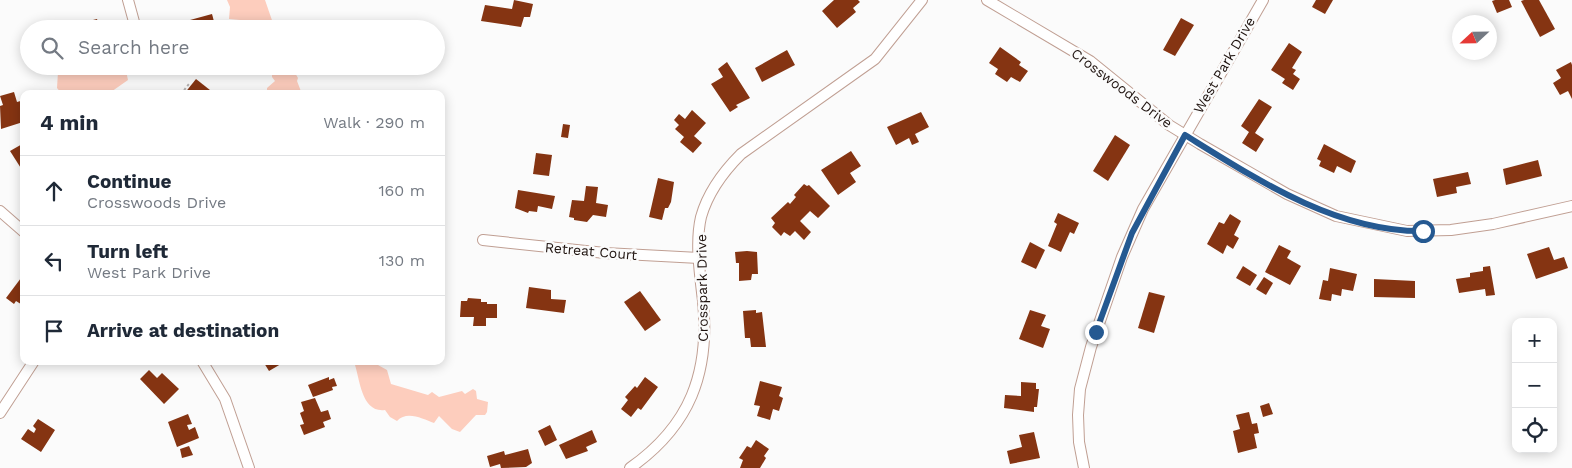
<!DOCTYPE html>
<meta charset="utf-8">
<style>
:root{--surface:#fff;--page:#f6f6f7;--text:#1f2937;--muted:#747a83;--line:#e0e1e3}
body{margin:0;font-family:"Work Sans",sans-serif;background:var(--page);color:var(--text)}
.controls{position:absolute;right:15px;bottom:15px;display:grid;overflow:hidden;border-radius:10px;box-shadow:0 2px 12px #0003}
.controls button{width:45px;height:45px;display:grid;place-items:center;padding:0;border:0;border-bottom:1px solid var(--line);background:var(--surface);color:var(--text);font:25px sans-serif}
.compass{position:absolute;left:1452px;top:15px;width:45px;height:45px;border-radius:50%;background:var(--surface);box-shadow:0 2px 12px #0003;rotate:248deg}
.stop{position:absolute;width:15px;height:15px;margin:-11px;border:4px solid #255991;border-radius:50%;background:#fff}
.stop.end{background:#255991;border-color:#fff;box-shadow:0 1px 5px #0008}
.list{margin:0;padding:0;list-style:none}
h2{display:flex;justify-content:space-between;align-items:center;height:65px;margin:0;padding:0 20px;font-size:21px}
h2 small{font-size:16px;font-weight:400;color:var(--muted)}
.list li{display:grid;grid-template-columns:32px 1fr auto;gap:15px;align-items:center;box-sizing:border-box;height:70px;padding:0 20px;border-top:1px solid var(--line)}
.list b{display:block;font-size:19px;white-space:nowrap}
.list p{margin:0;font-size:16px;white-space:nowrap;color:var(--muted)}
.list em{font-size:16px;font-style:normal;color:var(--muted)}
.icon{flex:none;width:28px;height:28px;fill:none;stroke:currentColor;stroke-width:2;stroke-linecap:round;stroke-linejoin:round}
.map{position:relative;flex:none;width:1572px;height:468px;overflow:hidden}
.search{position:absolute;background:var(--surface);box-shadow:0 2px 12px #0003;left:20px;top:20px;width:425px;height:55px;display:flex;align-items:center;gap:12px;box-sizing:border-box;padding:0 18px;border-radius:28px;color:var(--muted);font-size:19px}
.panel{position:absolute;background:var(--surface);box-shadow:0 2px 12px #0003;left:20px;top:90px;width:425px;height:275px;border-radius:10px}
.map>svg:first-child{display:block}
.green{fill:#fdcdbd}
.building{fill:#853412}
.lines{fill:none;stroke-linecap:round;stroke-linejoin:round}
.minor-casing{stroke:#c09f93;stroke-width:12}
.path{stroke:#b6b2b1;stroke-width:2;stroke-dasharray:2.5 2.5;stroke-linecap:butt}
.minor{stroke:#fff;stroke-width:10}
.route{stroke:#255991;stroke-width:6}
.labels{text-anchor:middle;stroke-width:5;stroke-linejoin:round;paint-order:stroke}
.street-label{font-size:14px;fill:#1e120e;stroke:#fbfbfb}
</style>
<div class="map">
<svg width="1572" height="468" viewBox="0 0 1572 468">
<rect width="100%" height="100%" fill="#fbfbfb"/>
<g class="green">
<path d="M 227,0 L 265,0 L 275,29 L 239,29 L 240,20 L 229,19 L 230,7 Z"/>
<path d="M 54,66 L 125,66 L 128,80 L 108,94 L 62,94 L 57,88 L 58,72 Z"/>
<path d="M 272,66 L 291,66 L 298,78 L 297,81 L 302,94 L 267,94 L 267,88 L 275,81 L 272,77 Z"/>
<path d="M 346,361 L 377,361 L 378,365 L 387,370 L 391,384 L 428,395 L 432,392 L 439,397 L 462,391 L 465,394 L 473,389 L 476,391 L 477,399 L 488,402 L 487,412 L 485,415 L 476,415 L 460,432 L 452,429 L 439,416 L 434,423 C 423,419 407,410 397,421 L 390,417 L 385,410 C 362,413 360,381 355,365 Z"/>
</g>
<g class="building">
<path d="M 514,0 L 533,4 L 530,17 L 524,17 L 521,27 L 481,21 L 485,5 L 512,9 Z"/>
<path d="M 834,0 L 858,0 L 860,2 L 853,8 L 856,12 L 837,28 L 822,11 Z"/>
<path d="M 1316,0 L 1333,0 L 1325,14 L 1312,7 Z"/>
<path d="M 1495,0 L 1509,0 L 1512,7 L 1497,13 L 1492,1 Z"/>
<path d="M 1524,0 L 1539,0 L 1555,29 L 1540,37 L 1521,1 Z"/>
<path d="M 212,14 L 216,29 L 192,29 L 190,20 Z"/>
<path d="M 1181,18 L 1194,25 L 1175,56 L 1163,50 Z"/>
<path d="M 97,19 L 100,29 L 74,29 L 73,25 Z"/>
<path d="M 1289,43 L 1302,52 L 1292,68 L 1296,70 L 1293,74 L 1300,79 L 1293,90 L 1282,83 L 1285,79 L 1271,70 Z"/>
<path d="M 1000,47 L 1021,62 L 1019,65 L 1028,71 L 1020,82 L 1011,77 L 1007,82 L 995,74 L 998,69 L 989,63 Z"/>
<path d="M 787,50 L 795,65 L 762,82 L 755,68 Z"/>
<path d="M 727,62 L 750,98 L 736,105 L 738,107 L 730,112 L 711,84 L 723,77 L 718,69 Z"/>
<path d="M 1571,62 L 1572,65 L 1572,99 L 1568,91 L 1560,95 L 1553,83 L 1561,78 L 1556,70 Z"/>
<path d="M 196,79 L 215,94 L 184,94 Z"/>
<path d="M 14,92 L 17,102 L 24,100 L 24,109 L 20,110 L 23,122 L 1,129 L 0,106 L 3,105 L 0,96 Z"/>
<path d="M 1259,99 L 1272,107 L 1255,133 L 1264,139 L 1256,152 L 1242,143 L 1249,132 L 1241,126 Z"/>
<path d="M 692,110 L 706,123 L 694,136 L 702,143 L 693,153 L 680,142 L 684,137 L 675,129 L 679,125 L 674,120 L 679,114 L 685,119 Z"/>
<path d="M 921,112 L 929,127 L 915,134 L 919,142 L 912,145 L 909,138 L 896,145 L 887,127 Z"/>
<path d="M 563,124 L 570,125 L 568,138 L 561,137 Z"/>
<path d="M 1115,135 L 1130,145 L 1108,181 L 1093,171 Z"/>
<path d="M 24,143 L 24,173 L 10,151 Z"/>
<path d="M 1324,144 L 1356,161 L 1351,173 L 1337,166 L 1334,173 L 1319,166 L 1321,161 L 1317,159 Z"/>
<path d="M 851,151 L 861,166 L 850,173 L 856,182 L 838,195 L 821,170 Z"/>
<path d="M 536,153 L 552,155 L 549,176 L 533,174 Z"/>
<path d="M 1538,160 L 1542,176 L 1506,185 L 1503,169 Z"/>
<path d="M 1468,172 L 1471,184 L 1456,187 L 1457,193 L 1437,197 L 1433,179 Z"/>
<path d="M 658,178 L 674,182 L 671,202 L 668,208 L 665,208 L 662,220 L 649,217 Z"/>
<path d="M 804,184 L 807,186 L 809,185 L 830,206 L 818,218 L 810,211 L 800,221 L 811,232 L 804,240 L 795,231 L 790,236 L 784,232 L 781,236 L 772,227 L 775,223 L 771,218 L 788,202 L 790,204 L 796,197 L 794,195 Z"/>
<path d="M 586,186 L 598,187 L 596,203 L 608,205 L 606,217 L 593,215 L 587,222 L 574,220 L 574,218 L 569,217 L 572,200 L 584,201 Z"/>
<path d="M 518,190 L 555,196 L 552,209 L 538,206 L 537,212 L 529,211 L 528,213 L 515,208 Z"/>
<path d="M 1058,213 L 1079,223 L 1074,234 L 1070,232 L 1061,252 L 1048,246 L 1057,224 L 1054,222 Z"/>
<path d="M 1230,214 L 1241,221 L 1234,235 L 1239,238 L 1233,249 L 1227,245 L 1223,254 L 1207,244 L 1219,222 L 1224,224 Z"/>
<path d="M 1030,242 L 1045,250 L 1036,269 L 1021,262 Z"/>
<path d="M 1279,245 L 1291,251 L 1287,258 L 1301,266 L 1290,285 L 1265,272 Z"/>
<path d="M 1549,247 L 1554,260 L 1564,257 L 1568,268 L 1536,279 L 1527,254 Z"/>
<path d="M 747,251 L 757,252 L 758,274 L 752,274 L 751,280 L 739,281 L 739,263 L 736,263 L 735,252 Z"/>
<path d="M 1243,266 L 1257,275 L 1250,286 L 1236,278 Z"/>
<path d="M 1490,266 L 1495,295 L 1486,296 L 1485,289 L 1459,293 L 1456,279 L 1470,277 L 1470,273 L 1483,271 L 1483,267 Z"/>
<path d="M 1330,268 L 1357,274 L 1353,291 L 1342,289 L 1341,296 L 1332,294 L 1331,301 L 1319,299 L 1323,280 L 1328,281 Z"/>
<path d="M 1264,277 L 1273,283 L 1266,295 L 1256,289 Z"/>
<path d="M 21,278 L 24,281 L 24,306 L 16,301 L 14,304 L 6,298 Z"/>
<path d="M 1374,279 L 1415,281 L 1415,298 L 1374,297 Z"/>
<path d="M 529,287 L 551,290 L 551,299 L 566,300 L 564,313 L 526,308 Z"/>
<path d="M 640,291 L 661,320 L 645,331 L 624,302 Z"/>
<path d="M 1149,292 L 1165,296 L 1154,333 L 1138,328 Z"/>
<path d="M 468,298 L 481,299 L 481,302 L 487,302 L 487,304 L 497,304 L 497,318 L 486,318 L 486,326 L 473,326 L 474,317 L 460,317 L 461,301 L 467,301 Z"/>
<path d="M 756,310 L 756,313 L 762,312 L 766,347 L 751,347 L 750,338 L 745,338 L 743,311 Z"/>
<path d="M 1030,310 L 1046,315 L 1041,326 L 1050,329 L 1043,348 L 1019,339 Z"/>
<path d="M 267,361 L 286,361 L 269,371 L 264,363 Z"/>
<path d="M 149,370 L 157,378 L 162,373 L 179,389 L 164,404 L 140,379 Z"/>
<path d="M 329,377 L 329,380 L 334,378 L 337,386 L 332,387 L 333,390 L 313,397 L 308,385 Z"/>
<path d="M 645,377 L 658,387 L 641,410 L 638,408 L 631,417 L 621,409 L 628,400 L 625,397 L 635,386 L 637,388 Z"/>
<path d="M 760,381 L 782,387 L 779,396 L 783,398 L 779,411 L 773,409 L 770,420 L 757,416 L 760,406 L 754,405 Z"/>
<path d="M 1021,382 L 1036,383 L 1036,389 L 1039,389 L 1037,407 L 1034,407 L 1034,412 L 1004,408 L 1005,395 L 1021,396 Z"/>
<path d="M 315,398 L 321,412 L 328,410 L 331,419 L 323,422 L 325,427 L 304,435 L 300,425 L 304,424 L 300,413 L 304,411 L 301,402 Z"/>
<path d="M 1269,403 L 1273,414 L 1263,417 L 1260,406 Z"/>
<path d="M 1249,412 L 1252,424 L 1257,423 L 1259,433 L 1254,434 L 1257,448 L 1238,453 L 1233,431 L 1240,429 L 1236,415 Z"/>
<path d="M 188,414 L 192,424 L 187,425 L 189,430 L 195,427 L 199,438 L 177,447 L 168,422 Z"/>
<path d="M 38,419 L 55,430 L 41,452 L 21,439 L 28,429 L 34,433 L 36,429 L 33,426 Z"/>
<path d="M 550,425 L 557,440 L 545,446 L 538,431 Z"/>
<path d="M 592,430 L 597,442 L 586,447 L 588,451 L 566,459 L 559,445 Z"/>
<path d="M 1034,432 L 1040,458 L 1010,464 L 1007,451 L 1022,447 L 1019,435 Z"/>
<path d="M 756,440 L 769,449 L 764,456 L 766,458 L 760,468 L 740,468 L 743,460 L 739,458 L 747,446 L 751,448 Z"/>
<path d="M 189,446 L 193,455 L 182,458 L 180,449 Z"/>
<path d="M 528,449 L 532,463 L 526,467 L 501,468 L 500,464 L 490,467 L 487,456 L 504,451 L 505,455 Z"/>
</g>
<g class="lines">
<g class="minor-casing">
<g id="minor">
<path d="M 128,0 L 136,29"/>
<path d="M 987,0 L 1090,61 L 1169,125 L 1200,144 L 1287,194 L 1336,216 L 1407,231 L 1451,230 L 1493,224 L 1572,206"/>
<path d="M 0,211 L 24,232"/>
<path d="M 483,240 L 605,253 L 699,258"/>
<path d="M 202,361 L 225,399 L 249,468"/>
<path d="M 0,413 L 34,361"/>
<path d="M 630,468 C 690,426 710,373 703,301 C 700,274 695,243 701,217 C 708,192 723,172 741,154 L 875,59 L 922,0"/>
<path d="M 1084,468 L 1079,442 L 1078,415 L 1080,389 L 1091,347 L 1122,257 L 1143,209 L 1263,0"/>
</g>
</g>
<path class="path" d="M 181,94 L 189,84 L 190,86"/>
<use href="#minor" class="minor"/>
</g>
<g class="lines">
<path class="route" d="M 1096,332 L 1132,233 L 1185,135 C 1256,179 1336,232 1423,231"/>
</g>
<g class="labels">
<g class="street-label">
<text transform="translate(1224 65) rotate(-60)" y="5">West Park Drive</text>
<text transform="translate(1122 88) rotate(37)" y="5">Crosswoods Drive</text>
<text transform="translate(591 251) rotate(5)" y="5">Retreat Court</text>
<text transform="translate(702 288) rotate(-91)" y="5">Crosspark Drive</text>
</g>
</g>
</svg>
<div class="controls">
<button>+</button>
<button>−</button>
<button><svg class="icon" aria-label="locate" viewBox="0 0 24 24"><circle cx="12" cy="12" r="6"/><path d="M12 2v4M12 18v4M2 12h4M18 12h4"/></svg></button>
</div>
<svg class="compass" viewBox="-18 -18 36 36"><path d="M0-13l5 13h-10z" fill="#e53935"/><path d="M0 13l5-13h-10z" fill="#747a83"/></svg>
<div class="stop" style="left:1423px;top:231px"></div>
<div class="stop end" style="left:1096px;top:332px"></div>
<div class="search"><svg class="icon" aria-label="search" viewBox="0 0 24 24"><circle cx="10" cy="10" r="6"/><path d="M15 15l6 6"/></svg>Search here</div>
<section class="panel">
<h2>4 min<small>Walk · 290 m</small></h2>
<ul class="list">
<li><svg class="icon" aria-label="ahead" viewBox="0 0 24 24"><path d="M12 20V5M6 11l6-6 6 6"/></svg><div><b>Continue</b><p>Crosswoods Drive</p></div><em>160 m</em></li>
<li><svg class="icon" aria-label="left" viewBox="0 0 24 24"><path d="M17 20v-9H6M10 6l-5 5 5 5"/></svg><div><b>Turn left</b><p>West Park Drive</p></div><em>130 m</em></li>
<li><svg class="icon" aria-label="arrive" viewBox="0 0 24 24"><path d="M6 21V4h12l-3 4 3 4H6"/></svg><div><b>Arrive at destination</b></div></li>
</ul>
</section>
</div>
